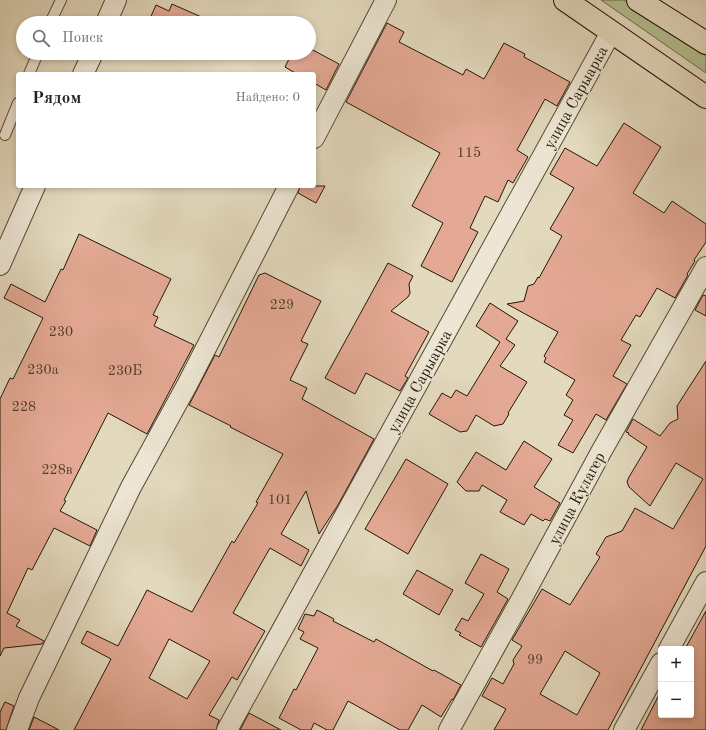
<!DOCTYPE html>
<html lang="ru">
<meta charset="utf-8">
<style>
:root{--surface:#fff;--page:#f6f6f6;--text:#202124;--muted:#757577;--line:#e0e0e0}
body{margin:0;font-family:"Old Standard TT",serif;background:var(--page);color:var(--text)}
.controls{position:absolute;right:12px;bottom:12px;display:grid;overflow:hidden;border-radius:4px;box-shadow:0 2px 6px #0003}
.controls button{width:36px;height:36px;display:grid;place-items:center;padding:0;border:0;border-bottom:1px solid var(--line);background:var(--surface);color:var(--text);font:20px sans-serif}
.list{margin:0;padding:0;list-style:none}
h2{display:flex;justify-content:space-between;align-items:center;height:52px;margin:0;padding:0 16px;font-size:17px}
h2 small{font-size:13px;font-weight:400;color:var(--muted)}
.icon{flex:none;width:22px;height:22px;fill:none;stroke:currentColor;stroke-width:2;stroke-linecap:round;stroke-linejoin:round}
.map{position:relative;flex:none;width:706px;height:730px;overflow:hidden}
.search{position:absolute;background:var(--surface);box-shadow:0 2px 6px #0003;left:16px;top:16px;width:300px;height:44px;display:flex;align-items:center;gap:10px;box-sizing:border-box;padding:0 14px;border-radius:22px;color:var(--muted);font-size:15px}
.panel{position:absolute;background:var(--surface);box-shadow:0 2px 6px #0003;left:16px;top:72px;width:300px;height:116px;border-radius:4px}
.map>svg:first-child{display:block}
.green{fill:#b4bf90;stroke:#6c6b4c}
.building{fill:#e4a994;stroke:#231708;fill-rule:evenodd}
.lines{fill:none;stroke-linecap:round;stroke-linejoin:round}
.service-casing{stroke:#534835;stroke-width:12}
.minor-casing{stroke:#534835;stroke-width:22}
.trunk-casing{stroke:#231708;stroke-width:24}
.service{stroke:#ede6d4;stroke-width:10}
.minor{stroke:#ede6d4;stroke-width:20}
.trunk{stroke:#e3d9bd;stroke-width:22}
.labels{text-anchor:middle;stroke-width:3;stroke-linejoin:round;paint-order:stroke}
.number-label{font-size:14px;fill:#533c2b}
.street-label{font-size:16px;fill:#231708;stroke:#ede6d4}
</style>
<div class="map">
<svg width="706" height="730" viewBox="0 0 706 730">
<rect width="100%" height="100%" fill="#e3d9bd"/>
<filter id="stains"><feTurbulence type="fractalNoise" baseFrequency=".005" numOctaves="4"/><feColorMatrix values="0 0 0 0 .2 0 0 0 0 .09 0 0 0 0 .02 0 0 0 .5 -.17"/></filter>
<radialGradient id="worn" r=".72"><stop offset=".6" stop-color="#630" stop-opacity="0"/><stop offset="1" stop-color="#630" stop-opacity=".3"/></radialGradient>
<path class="green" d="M 601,0 L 624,0 L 706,56 L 706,73 Z"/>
<g class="building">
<path d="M 172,4 L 215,23 L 148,23 L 156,5 L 169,11 Z"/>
<path d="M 387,23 L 404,32 L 399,42 L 463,75 L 466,69 L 484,79 L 504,43 L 525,54 L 524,57 L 570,82 L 557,106 L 545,99 L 517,150 L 528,157 L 513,183 L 508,180 L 498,202 L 485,196 L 470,228 L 478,232 L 452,282 L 421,266 L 443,223 L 412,206 L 440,153 L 346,102 Z"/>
<path d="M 309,48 L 339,64 L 326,90 L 314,83 L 314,74 L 297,74 L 285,67 L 292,53 L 309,53 Z"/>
<path d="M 624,123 L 661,147 L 633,193 L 664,213 L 672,201 L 706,224 L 706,242 L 694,260 L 695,261 L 687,274 L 688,275 L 675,298 L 657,288 L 640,317 L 636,315 L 621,340 L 631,345 L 613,376 L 627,384 L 606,420 L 596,414 L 573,453 L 558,445 L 573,420 L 564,415 L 573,400 L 566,395 L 575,380 L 544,362 L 546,358 L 544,356 L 558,332 L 507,304 L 524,301 L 528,286 L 534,284 L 538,277 L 539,278 L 562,236 L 550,229 L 574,188 L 550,174 L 565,148 L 597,166 Z"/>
<path d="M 300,186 L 325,186 L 316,203 L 298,193 Z"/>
<path d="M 79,234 L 171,279 L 153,315 L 158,317 L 154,326 L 194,345 L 147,434 L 108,413 L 64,500 L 66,501 L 60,511 L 97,530 L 90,546 L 54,528 L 32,570 L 28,568 L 7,613 L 20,620 L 16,626 L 44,641 L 42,644 L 4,648 L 0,656 L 0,399 L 10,378 L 13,379 L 43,318 L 4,298 L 11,284 L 45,302 L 61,269 L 63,270 Z"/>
<path d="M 388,263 L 413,276 L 409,284 L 410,293 L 408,297 L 391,311 L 429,332 L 405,376 L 408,378 L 400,391 L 366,373 L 355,394 L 325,378 Z"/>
<path d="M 265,273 L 321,301 L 301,341 L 308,344 L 290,380 L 307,388 L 302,399 L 374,439 L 338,505 L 319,534 L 306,491 L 281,534 L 309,550 L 301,566 L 270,548 L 233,613 L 265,631 L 237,680 L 232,677 L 209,715 L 219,720 L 216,730 L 74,730 L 111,659 L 81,643 L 87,631 L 118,646 L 147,590 L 192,612 L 232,541 L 234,543 L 258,503 L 256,502 L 283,454 L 230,427 L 231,426 L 189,405 L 215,355 L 219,357 L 259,275 ZM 169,639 L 210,661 L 187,699 L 149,678 Z"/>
<path d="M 703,295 L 706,296 L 706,316 L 695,310 Z"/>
<path d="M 490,303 L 518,321 L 506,339 L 515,345 L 500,366 L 527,382 L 508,413 L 509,414 L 503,424 L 494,426 L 476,415 L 467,431 L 460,432 L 429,414 L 442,393 L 451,398 L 456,390 L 467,396 L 500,342 L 476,326 Z"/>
<path d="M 706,361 L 706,546 L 608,730 L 494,730 L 506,709 L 482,696 L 492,678 L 503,684 L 514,664 L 513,660 L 522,646 L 512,640 L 542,589 L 570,605 L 600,557 L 596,554 L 606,537 L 622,531 L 635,508 L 673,529 L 703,479 L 676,463 L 650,506 L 629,487 L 627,482 L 629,477 L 647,447 L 628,434 L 629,433 L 626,432 L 633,419 L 660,436 L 670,423 L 678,419 L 677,406 ZM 565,651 L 600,673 L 577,715 L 540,694 Z"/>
<path d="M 524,441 L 552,459 L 534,487 L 560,503 L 550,521 L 545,519 L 543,521 L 531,514 L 524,525 L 500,512 L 507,500 L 482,485 L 479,491 L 466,491 L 457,482 L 476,452 L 506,470 Z"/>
<path d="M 406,459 L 448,484 L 408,554 L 365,529 Z"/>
<path d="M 481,554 L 509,569 L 497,592 L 508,599 L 481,647 L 459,635 L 461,633 L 455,630 L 462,618 L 468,621 L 484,594 L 465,583 Z"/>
<path d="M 417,570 L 453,590 L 439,615 L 403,594 Z"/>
<path d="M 317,610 L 334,619 L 333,621 L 374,642 L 376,639 L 433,671 L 434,670 L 461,685 L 453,700 L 452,699 L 441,717 L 422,705 L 408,730 L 400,730 L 348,701 L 333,730 L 327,730 L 314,723 L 311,730 L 301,730 L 279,718 L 294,689 L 296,690 L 318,648 L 300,639 L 304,632 L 298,629 L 305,614 L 314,616 Z"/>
<path d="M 706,611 L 706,730 L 641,730 L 661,691 L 661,715 L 691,715 L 691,649 L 685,649 Z"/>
<path d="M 5,702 L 14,706 L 6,730 L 0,730 L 0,712 Z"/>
<path d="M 249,713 L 281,730 L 240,730 Z"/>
<path d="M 34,717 L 59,730 L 29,730 Z"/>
</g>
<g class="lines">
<g class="service-casing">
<g id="service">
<path d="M 50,23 L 61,0"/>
<path d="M 29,74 L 38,53"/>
<path d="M 5,135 L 18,103"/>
</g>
</g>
<g class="minor-casing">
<g id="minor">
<path d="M 106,23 L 116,0"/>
<path d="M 83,74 L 93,53"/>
<path d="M 314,138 L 386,0"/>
<path d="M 0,265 L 35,186"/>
<path d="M 669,649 L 706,582"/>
<path d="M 17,730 L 29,698 L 131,487 L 187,385 L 289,186"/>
<path d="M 227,730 L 611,32"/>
<path d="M 449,730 L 522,598 L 601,452 L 706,267"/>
<path d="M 624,730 L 661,663"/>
</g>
</g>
<g class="trunk-casing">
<g id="trunk">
<path d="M 565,0 L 706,97"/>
<path d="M 638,0 L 706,43"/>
</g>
</g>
<use href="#service" class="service"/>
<use href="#minor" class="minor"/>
<use href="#trunk" class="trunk"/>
</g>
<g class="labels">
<g class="number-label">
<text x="469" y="157">115</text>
<text x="282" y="309">229</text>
<text x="61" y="336">230</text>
<text x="43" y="374">230а</text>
<text x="125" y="375">230Б</text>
<text x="24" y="411">228</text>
<text x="57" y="474">228в</text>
<text x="280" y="504">101</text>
<text x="535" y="664">99</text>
</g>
<g class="street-label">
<text transform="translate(575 97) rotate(-61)" y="6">улица Сарыарка</text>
<text transform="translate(419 381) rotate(-61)" y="6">улица Сарыарка</text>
<text transform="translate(576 498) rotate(-62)" y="6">улица Кулагер</text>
</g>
</g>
<rect width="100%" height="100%" filter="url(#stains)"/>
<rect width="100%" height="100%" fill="url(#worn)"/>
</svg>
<div class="controls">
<button>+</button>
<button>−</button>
</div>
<div class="search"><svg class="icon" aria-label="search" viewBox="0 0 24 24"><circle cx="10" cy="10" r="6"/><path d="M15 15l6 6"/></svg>Поиск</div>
<section class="panel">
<h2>Рядом<small>Найдено: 0</small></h2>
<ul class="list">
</ul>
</section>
</div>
